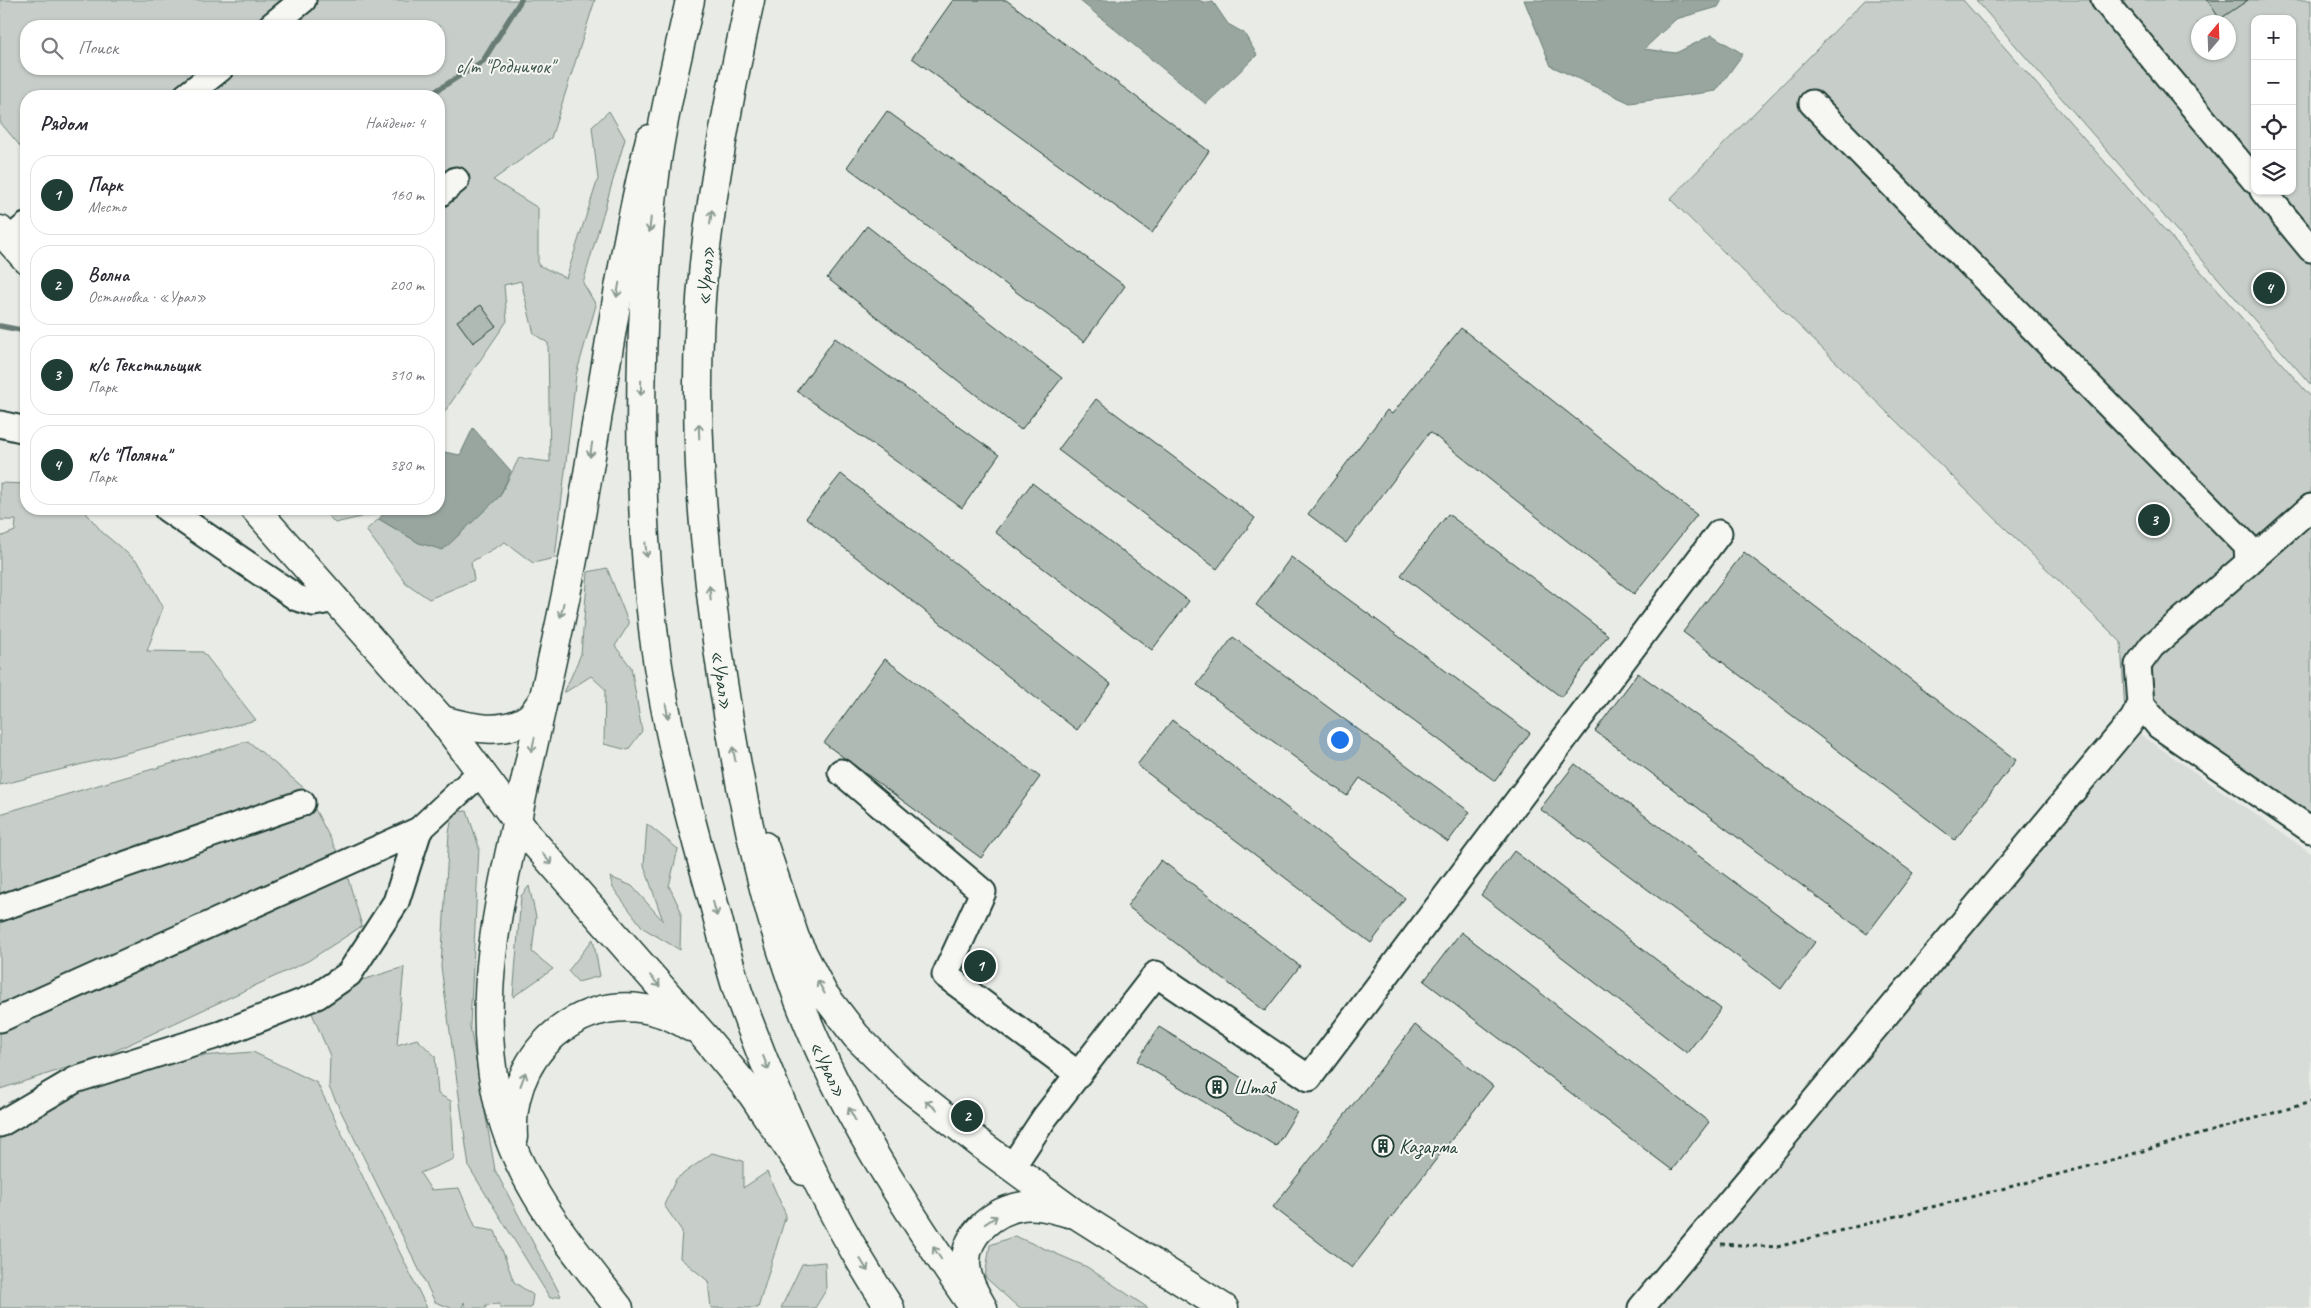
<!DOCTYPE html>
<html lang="ru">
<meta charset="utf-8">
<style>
:root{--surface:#fff;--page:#f2f2f3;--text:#2b2b33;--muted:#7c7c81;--line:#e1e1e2;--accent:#1f3d34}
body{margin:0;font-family:Caveat,sans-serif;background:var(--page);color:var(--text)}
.controls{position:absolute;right:15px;top:15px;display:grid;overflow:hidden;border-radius:10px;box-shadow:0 1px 4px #0004}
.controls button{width:45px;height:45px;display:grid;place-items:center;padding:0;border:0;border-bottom:1px solid var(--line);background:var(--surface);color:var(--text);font:25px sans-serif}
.compass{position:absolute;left:2191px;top:15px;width:45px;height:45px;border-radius:50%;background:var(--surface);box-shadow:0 1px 4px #0004;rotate:19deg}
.you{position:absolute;left:1339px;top:739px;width:18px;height:18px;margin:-12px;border:4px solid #fff;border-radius:50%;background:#1a73e8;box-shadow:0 0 0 8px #1a73e833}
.badge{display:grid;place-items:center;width:32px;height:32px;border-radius:50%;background:var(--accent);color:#fff;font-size:16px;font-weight:700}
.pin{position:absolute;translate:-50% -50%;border:2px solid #fff;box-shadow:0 1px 5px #0006}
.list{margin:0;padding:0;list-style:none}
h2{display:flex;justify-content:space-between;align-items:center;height:65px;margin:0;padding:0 20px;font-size:21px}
h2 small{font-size:16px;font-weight:400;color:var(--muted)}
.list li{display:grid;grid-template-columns:32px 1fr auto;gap:15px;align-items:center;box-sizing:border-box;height:80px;margin:0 10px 10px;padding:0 10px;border:1px solid var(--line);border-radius:20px}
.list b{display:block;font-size:19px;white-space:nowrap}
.list p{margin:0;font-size:16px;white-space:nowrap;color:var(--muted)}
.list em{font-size:16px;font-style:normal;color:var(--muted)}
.icon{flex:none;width:28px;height:28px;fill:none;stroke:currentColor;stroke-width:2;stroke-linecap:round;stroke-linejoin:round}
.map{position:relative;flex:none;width:2311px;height:1308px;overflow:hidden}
.search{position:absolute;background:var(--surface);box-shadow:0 1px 4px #0004;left:20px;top:20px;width:425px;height:55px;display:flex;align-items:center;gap:12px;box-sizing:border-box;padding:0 18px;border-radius:20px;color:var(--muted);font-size:19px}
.panel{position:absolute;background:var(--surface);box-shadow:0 1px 4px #0004;left:20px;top:90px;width:425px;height:425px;border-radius:20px}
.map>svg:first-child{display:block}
.built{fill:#d8dcd8}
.green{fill:#c7cec9;stroke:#73867e;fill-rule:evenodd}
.water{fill:#99a6a0;stroke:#687c75}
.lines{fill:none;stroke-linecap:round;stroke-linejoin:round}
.stream{stroke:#687c75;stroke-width:5.5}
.building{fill:#b0bab5;stroke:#1f3d34}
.minor-casing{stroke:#1f3d34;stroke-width:29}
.major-casing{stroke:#1f3d34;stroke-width:31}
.highway-casing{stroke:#1f3d34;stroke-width:31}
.path{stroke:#1f3d34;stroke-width:3;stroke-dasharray:4 4;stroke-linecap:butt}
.minor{stroke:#f6f6f2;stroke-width:25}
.major{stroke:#f6f6f2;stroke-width:28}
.highway{stroke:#f6f6f2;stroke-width:28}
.oneway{stroke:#8a9a93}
.labels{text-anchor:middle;stroke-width:4;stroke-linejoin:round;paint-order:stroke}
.park-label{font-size:20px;fill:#415a52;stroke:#f6f6f2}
.street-label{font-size:20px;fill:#1f3d34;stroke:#f6f6f2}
.poi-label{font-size:20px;fill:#1f3d34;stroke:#f6f6f2;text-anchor:start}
</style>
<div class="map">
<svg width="2311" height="1308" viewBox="0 0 2311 1308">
<rect width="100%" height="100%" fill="#e9ebe7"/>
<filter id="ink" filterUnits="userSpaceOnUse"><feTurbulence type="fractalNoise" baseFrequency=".02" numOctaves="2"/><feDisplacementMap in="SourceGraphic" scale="10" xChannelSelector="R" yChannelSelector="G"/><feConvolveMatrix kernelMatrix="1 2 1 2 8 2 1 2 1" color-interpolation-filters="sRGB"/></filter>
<g filter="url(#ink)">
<path class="built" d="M 2140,734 L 2311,853 L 2311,1308 L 1659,1308 Z"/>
<g class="green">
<path d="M 0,0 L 595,0 L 551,138 L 493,180 L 538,208 L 538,265 L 566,278 L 598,179 L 592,127 L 609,111 L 625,139 L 583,283 L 596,305 L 576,375 L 555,558 L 533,563 L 505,542 L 471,562 L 474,580 L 429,599 L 406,583 L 366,530 L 379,519 L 419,543 L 500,496 L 519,458 L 550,462 L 548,343 L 534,334 L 521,281 L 504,285 L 507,321 L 439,420 L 439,96 L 26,96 L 26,153 L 0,122 ZM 26,26 L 439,26 L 439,69 L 26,69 Z"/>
<path d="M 1865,0 L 1963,0 L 2311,397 L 2311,840 L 2125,713 L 2121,642 L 1670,199 Z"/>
<path d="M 1976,0 L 2311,0 L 2311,385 ZM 2255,19 L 2292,19 L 2292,191 L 2255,191 ZM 2198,22 L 2228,22 L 2228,52 L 2198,52 Z"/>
<path d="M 0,483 L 26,484 L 26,509 L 83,509 L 102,532 L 140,564 L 163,607 L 147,651 L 203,652 L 256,720 L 0,785 L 0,537 L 15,531 L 16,520 L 0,520 Z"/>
<path d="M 322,509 L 378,509 L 374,514 L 335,523 Z"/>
<path d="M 607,568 L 629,624 L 615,646 L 631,667 L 642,731 L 628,750 L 604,744 L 605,689 L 591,676 L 564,693 L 581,654 L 588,572 Z"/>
<path d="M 248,741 L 304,788 L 344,865 L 362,926 L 308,961 L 104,1056 L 0,1089 L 0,814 Z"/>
<path d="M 467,811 L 479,847 L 470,1026 L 495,1170 L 561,1296 L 550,1298 L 469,1167 L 441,967 L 449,833 L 453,812 Z"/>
<path d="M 647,824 L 678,849 L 669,886 L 681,911 L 680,950 L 643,928 L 613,888 L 610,877 L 632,886 L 663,921 L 644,865 Z"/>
<path d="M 529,886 L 536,917 L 532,952 L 553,969 L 513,997 L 521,896 Z"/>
<path d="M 593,939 L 600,976 L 578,982 L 568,971 Z"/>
<path d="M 404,967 L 397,1045 L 417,1039 L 435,1056 L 438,1094 L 451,1101 L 454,1159 L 420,1173 L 431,1190 L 459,1188 L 476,1228 L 495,1231 L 514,1282 L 533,1295 L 531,1308 L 500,1308 L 500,1304 L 486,1305 L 486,1308 L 466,1308 L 464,1302 L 462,1308 L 451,1308 L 435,1302 L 329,1087 L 330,1056 L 312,1013 L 334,989 Z"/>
<path d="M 253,1052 L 317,1083 L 427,1308 L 0,1308 L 0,1112 L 175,1058 Z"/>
<path d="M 712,1153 L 743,1161 L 743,1188 L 767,1172 L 786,1215 L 758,1308 L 711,1308 L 708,1281 L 680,1258 L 682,1231 L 664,1205 L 676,1179 Z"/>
<path d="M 1015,1236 L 1087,1267 L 1148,1308 L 1019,1308 L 985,1277 L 990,1245 Z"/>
<path d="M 825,1262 L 826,1290 L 815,1308 L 781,1308 L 802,1264 Z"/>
</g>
<g class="water">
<path d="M 1079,0 L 1199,0 L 1203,2 L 1213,2 L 1228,24 L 1244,33 L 1257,55 L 1206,104 Z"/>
<path d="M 1524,0 L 1722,0 L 1718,7 L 1676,19 L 1644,49 L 1676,53 L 1712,35 L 1743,54 L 1716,91 L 1630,103 L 1551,66 Z"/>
<path d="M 473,428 L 511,471 L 500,496 L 443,550 L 419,543 L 379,519 L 387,509 L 439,509 L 439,451 L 460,455 Z"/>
</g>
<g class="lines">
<g class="stream">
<path d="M 428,96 L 483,61 L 521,0"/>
<path d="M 0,326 L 26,331"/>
</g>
</g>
<g class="building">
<path d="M 953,0 L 1006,0 L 1209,151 L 1152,233 L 912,58 Z"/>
<path d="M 2207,0 L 2248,0 L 2220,19 Z"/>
<path d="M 887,111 L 1125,286 L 1084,342 L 847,167 Z"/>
<path d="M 867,226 L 1062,378 L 1021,430 L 827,278 Z"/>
<path d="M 481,305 L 496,326 L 473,343 L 457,321 Z"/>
<path d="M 1461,328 L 1697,515 L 1634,594 L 1430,432 L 1346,543 L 1308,514 L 1387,410 L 1392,414 Z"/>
<path d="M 835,338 L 999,455 L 962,508 L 797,391 Z"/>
<path d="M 1096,399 L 1255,518 L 1217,569 L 1058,450 Z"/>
<path d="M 841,474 L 1111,684 L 1077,730 L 806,518 Z"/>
<path d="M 1032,483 L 1189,601 L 1152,650 L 995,532 Z"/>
<path d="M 1448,514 L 1608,635 L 1561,697 L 1401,575 Z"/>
<path d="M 1744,552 L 2016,760 L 1955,840 L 1683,632 Z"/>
<path d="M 1291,557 L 1530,733 L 1495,781 L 1256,605 Z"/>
<path d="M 1233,637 L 1470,812 L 1448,842 L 1360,778 L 1347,796 L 1197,685 Z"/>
<path d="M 885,659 L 1040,777 L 981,858 L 824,743 Z"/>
<path d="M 1638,673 L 1913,873 L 1867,934 L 1595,731 Z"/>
<path d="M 1172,720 L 1405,898 L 1371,943 L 1137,765 Z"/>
<path d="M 1575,764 L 1815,942 L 1781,989 L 1540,809 Z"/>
<path d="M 1514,851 L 1721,1009 L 1687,1053 L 1481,895 Z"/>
<path d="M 1161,860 L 1300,966 L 1265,1011 L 1127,906 Z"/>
<path d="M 1461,932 L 1709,1122 L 1672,1170 L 1424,981 Z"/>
<path d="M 974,953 L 995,966 L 986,980 L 965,967 Z"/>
<path d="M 1415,1025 L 1493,1086 L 1352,1268 L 1273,1207 Z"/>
<path d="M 1159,1027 L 1297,1112 L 1276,1146 L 1137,1061 Z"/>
</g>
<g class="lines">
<g class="minor-casing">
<g id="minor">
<path d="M 2104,0 L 2255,181"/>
<path d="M 271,26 L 303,0"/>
<path d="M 186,96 L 220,69"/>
<path d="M 1812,103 L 2247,546 L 2248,563 L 2311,507"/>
<path d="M 2263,191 L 2311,249"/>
<path d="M 439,194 L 456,180"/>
<path d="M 9,240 L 26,226"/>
<path d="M 0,424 L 26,430"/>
<path d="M 167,509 L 297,598 L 314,603 L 336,599"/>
<path d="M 2141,704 L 2159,726 L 2311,830"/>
<path d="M 841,772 L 983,892 L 945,975 L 1078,1074"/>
<path d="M 0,908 L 302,803"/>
<path d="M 0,1019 L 419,830 L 481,772"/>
<path d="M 0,1124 L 75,1080 L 221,1034 L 317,996 L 349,974 L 396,902 L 419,830"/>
<path d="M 1012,1167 L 1045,1117 L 1156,974 L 1309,1078 L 1719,533"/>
<path d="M 1641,1308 L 2133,719 L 2141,704 L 2138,665 L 2152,646 L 2248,563"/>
</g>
</g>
<g class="major-casing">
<g id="major">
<path d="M 0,230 L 26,259"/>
<path d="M 255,509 L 442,720 L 529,837 L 703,1035 L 752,1094 L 804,1171"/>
<path d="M 442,720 C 470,728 504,736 530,717 C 535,712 540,704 544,698"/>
<path d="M 764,846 L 795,938 L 823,993 L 856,1036 L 904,1084 L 983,1146 L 1077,1215 L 1224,1308"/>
<path d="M 513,1137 C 507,1039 605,972 690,1027"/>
<path d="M 619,1308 C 567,1240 513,1180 496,1092 C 476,996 500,896 521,801 C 539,717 559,634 575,549 C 600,412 617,274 650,139"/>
<path d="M 983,1308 C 975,1294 967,1281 966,1265 C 964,1234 995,1210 1023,1206 C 1039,1204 1054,1209 1069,1213"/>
</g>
</g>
<g class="highway-casing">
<g id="highway">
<path d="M 690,0 C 679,51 666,102 658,154 C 651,199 648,244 645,290 C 638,406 640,521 654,637 C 665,725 688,812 712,897 C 721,929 728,963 739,995 C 777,1100 828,1216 890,1308"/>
<path id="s1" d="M 750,0 C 731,87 714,175 704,264 C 690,401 702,541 722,676 C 738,780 758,885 793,984 C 833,1099 906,1209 974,1308"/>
</g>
</g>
<path class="path" d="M 1721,1244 L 1777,1247 L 2098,1164 L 2311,1102"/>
<use href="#minor" class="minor"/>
<use href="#major" class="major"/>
<use href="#highway" class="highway"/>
</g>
<defs><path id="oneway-shaft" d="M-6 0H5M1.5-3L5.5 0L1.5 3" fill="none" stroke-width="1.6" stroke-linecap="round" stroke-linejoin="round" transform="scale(1.25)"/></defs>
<g class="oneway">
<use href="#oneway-shaft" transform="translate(711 217) rotate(-82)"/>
<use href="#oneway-shaft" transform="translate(650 225) rotate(96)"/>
<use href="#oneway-shaft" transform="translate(618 290) rotate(100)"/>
<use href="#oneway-shaft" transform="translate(641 388) rotate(91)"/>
<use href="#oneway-shaft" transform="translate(699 431) rotate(-92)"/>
<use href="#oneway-shaft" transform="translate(591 450) rotate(99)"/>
<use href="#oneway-shaft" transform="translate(646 550) rotate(85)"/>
<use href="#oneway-shaft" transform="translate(710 593) rotate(-96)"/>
<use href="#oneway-shaft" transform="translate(562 610) rotate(102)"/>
<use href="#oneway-shaft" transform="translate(667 711) rotate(80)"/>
<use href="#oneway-shaft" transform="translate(533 745) rotate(102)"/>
<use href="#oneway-shaft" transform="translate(734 754) rotate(-101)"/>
<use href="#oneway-shaft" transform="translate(547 859) rotate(49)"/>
<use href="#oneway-shaft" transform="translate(715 909) rotate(75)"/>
<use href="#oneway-shaft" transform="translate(655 981) rotate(49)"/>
<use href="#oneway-shaft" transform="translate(821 987) rotate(-119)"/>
<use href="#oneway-shaft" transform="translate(766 1063) rotate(68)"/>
<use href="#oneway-shaft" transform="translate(523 1079) rotate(-70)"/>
<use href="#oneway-shaft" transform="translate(931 1105) rotate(-142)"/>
<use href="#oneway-shaft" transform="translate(852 1114) rotate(-118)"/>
<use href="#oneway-shaft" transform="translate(991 1220) rotate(-34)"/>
<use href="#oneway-shaft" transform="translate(937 1253) rotate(-123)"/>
<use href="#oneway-shaft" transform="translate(864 1265) rotate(59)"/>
</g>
</g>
<defs>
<g id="building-ring" transform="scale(1.125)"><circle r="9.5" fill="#f6f6f2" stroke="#1f3d34" stroke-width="1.5"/><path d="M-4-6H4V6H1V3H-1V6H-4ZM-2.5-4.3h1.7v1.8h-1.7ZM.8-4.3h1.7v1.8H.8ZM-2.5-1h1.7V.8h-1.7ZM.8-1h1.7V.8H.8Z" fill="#1f3d34"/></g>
</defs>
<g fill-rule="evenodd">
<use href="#building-ring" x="1217" y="1087"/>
<use href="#building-ring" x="1383" y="1146"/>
</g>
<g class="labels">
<g class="park-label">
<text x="505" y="73">с/т "Родничок"</text>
</g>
<g class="street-label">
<text transform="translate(705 276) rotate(-85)" y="7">«Урал»</text>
<text dy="7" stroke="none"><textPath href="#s1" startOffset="685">«Урал»</textPath></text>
<text dy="7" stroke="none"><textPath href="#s1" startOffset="1090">«Урал»</textPath></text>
</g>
<g class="poi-label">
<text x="1233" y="1094">Штаб</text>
<text x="1399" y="1153">Казарма</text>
</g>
</g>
</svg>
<div class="controls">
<button>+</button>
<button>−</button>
<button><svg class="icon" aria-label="locate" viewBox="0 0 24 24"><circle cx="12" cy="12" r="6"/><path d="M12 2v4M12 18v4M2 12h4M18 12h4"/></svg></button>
<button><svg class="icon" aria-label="layers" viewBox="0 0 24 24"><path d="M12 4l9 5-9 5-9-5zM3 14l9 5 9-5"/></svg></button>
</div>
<svg class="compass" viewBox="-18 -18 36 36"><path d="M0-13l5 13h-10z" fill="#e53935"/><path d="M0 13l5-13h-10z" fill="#7c7c81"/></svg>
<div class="you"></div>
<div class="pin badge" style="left:980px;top:966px">1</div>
<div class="pin badge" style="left:967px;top:1116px">2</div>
<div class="pin badge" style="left:2154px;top:520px">3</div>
<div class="pin badge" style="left:2269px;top:288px">4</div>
<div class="search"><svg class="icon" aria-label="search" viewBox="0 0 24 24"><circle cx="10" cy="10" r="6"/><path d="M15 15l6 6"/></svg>Поиск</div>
<section class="panel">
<h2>Рядом<small>Найдено: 4</small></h2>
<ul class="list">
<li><span class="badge">1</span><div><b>Парк</b><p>Место</p></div><em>160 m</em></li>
<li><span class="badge">2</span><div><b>Волна</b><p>Остановка · «Урал»</p></div><em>200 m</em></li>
<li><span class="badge">3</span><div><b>к/с Текстильщик</b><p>Парк</p></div><em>310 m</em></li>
<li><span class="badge">4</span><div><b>к/с &quot;Поляна&quot;</b><p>Парк</p></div><em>380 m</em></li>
</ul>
</section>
</div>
